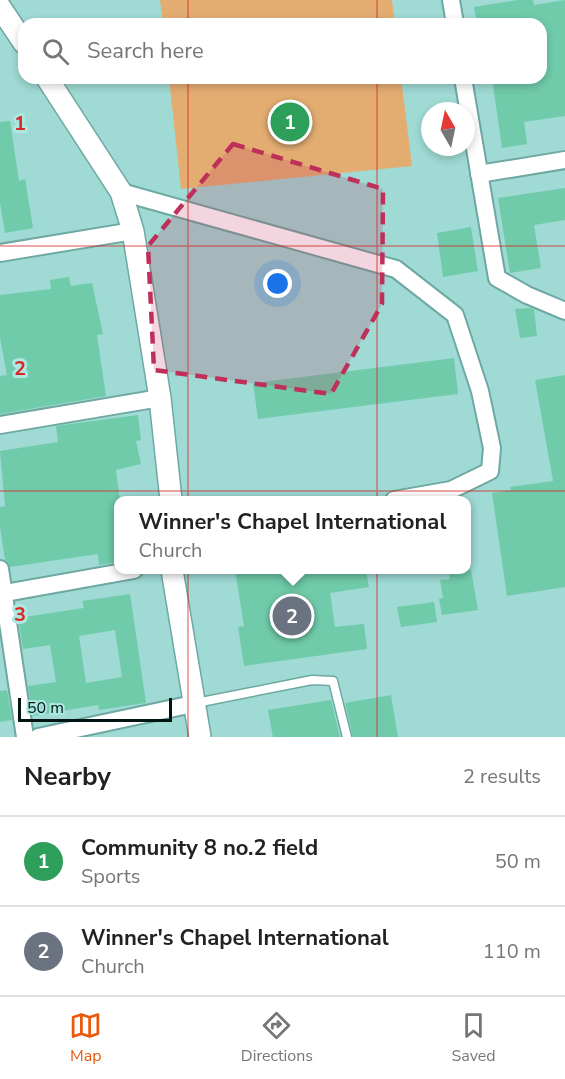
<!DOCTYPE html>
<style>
:root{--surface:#fff;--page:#f2f2f2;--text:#222;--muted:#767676;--line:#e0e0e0;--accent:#ea580c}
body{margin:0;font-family:"Nunito Sans",sans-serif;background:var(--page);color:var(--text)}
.compass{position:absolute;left:421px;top:102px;width:54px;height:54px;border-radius:50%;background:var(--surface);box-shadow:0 3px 9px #0003;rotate:351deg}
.scale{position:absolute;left:18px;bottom:15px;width:154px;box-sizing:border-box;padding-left:6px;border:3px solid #001513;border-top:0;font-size:16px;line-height:21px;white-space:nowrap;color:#001513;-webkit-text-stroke:4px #ace8e1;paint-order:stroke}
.you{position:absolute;left:278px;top:284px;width:21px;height:21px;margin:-15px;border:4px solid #fff;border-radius:50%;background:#1a73e8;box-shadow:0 0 0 9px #1a73e833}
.badge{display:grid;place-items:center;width:39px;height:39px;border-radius:50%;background:var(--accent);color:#fff;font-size:20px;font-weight:700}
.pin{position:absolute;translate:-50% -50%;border:3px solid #fff;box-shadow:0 2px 6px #0006}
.popup{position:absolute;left:114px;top:496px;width:357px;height:78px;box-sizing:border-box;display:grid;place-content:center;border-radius:12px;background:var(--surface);filter:drop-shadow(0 2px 4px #0005);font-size:20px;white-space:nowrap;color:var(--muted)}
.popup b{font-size:22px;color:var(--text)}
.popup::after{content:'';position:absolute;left:50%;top:100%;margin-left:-12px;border:12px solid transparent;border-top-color:var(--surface)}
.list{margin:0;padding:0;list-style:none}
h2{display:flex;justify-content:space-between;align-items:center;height:78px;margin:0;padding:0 24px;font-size:26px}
h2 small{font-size:20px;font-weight:400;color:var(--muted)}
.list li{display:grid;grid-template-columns:39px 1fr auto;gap:18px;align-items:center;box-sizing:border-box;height:90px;padding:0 24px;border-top:2px solid var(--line)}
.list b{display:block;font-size:22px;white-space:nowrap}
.list p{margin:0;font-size:20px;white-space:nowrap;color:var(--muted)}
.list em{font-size:20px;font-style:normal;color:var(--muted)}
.icon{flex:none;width:33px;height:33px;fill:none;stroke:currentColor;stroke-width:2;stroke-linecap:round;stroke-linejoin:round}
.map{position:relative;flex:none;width:565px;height:737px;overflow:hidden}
.search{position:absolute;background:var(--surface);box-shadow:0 3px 9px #0003;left:18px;right:18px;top:18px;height:66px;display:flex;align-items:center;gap:15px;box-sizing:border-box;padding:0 21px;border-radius:18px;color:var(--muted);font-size:22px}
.sheet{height:258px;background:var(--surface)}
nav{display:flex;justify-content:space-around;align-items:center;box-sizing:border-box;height:84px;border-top:2px solid var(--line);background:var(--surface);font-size:16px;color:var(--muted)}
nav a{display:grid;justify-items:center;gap:3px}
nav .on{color:var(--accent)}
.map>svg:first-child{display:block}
.green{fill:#e3ad72}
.building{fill:#70cbaa;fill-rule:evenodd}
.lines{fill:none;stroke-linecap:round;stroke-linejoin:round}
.service-casing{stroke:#6ea8a2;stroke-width:11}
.minor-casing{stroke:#6ea8a2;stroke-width:20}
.tertiary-casing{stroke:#6ea8a2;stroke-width:24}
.service{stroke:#fff;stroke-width:8}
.minor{stroke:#fff;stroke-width:16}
.tertiary{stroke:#fff;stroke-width:21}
.marked{fill:#be2f5a;fill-opacity:0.2;stroke:#be2f5a;stroke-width:4.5;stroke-dasharray:12 8;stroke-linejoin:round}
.grid{fill:none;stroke:#d62828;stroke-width:1.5;stroke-opacity:0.55}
.grid-label{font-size:20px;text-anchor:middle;font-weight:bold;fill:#d62828;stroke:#ace8e1;stroke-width:6;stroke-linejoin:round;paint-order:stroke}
</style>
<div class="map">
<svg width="565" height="737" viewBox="0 0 565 737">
<rect width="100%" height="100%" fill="#9fdad4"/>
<g class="green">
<path d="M 160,0 L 392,0 L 395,24 L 163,24 Z"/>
<path d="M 169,78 L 401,78 L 412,166 L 181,189 Z"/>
</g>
<g class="building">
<path d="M 518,0 L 533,0 L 534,5 L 565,0 L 565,116 L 524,122 L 527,144 L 502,148 L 492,78 L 541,78 L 541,24 L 477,24 L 474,7 Z"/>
<path d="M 10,121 L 19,181 L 25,179 L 33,228 L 5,233 L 0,203 L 0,122 Z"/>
<path d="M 565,188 L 565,220 L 534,225 L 541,268 L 510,273 L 498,198 Z"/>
<path d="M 471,227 L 478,271 L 443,277 L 437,233 Z"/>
<path d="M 69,277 L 71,286 L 92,283 L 103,334 L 97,335 L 106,396 L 0,414 L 0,376 L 7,375 L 0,338 L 0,295 L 51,289 L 50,280 Z"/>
<path d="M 530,308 L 534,309 L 537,336 L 520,338 L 515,309 Z"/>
<path d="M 454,358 L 458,394 L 258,419 L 253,383 Z"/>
<path d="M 565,375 L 565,587 L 507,596 L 492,493 L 511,490 L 510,487 L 553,481 L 535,380 Z"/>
<path d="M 138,415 L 141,440 L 136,441 L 141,464 L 116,470 L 120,501 L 118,515 L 114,516 L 118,562 L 99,565 L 98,554 L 10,567 L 5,560 L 0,527 L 0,507 L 5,506 L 0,451 L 58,442 L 56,426 Z"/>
<path d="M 235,570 L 366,570 L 369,587 L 330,593 L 335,627 L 364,624 L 367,649 L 244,666 L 238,627 L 244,626 Z"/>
<path d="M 449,570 L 471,570 L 478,610 L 442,615 L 439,599 L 443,598 L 440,580 L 450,579 Z"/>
<path d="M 130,594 L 146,703 L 99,710 L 98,705 L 32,716 L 28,686 L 56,682 L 50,645 L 23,649 L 18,618 L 84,608 L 82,601 ZM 115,630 L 122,677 L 86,683 L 79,636 Z"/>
<path d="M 434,602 L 437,622 L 401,627 L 397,607 Z"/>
<path d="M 7,690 L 12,720 L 0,722 L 0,691 Z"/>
<path d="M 391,695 L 398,737 L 353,737 L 345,703 Z"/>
<path d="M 331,700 L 340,737 L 273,737 L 268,710 Z"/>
</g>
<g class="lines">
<g class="service-casing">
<path id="service" d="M 196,703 L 312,680 L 333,681 L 347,737"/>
</g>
<g class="minor-casing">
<g id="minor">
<path d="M 451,0 L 455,24"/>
<path d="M 463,78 L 497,278 L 527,295 L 565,311"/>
<path d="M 479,174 L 565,160"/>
<path d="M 121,192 L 396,269 L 455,315 L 480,391 L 492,448 L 490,471 L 451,490 L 394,500"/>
<path d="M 0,253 L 133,231"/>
<path d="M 0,425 L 160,398"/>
<path d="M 0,569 L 25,737"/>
<path d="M 0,594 L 134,570"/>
<path d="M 38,737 L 193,704"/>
</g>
</g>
<g class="tertiary-casing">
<g id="tertiary">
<path d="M 0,7 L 24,43"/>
<path d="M 47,78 L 121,192 L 133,231 L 160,398 L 171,500"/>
<path d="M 172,570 L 200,737"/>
</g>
</g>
<use href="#service" class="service"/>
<use href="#minor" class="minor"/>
<use href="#tertiary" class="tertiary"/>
</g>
<path class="marked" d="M 233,144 L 383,189 L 382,304 L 331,394 L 154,370 L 148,246 Z"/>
<path class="grid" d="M 188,0 L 188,24M 377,0 L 377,24M 188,78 L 188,737M 377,78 L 377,737M 0,246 L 565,246M 0,491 L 565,491"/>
<g class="grid-label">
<text x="20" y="130">1</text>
<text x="20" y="375">2</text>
<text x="20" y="621">3</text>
</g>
</svg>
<svg class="compass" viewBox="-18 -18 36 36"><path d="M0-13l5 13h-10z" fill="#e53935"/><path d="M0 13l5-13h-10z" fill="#767676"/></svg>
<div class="scale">50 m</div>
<div class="you"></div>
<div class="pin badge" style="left:290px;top:122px;background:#2e9e5b">1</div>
<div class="pin badge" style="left:292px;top:616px;background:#6b7280">2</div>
<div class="popup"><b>Winner's Chapel International</b>Church</div>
<div class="search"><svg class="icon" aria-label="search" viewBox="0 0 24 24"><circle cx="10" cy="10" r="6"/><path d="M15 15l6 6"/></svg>Search here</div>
</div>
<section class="sheet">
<h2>Nearby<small>2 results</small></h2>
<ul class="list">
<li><span class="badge" style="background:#2e9e5b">1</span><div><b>Community 8 no.2 field</b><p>Sports</p></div><em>50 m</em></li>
<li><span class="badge" style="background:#6b7280">2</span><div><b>Winner's Chapel International</b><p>Church</p></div><em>110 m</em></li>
</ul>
</section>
<nav>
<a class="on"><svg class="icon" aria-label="map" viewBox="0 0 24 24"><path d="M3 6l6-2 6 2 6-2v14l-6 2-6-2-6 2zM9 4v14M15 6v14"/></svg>Map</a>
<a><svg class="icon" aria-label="directions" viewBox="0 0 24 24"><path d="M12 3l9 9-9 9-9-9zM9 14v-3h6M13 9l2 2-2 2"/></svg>Directions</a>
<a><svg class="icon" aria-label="saved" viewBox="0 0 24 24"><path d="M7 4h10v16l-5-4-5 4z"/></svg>Saved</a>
</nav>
